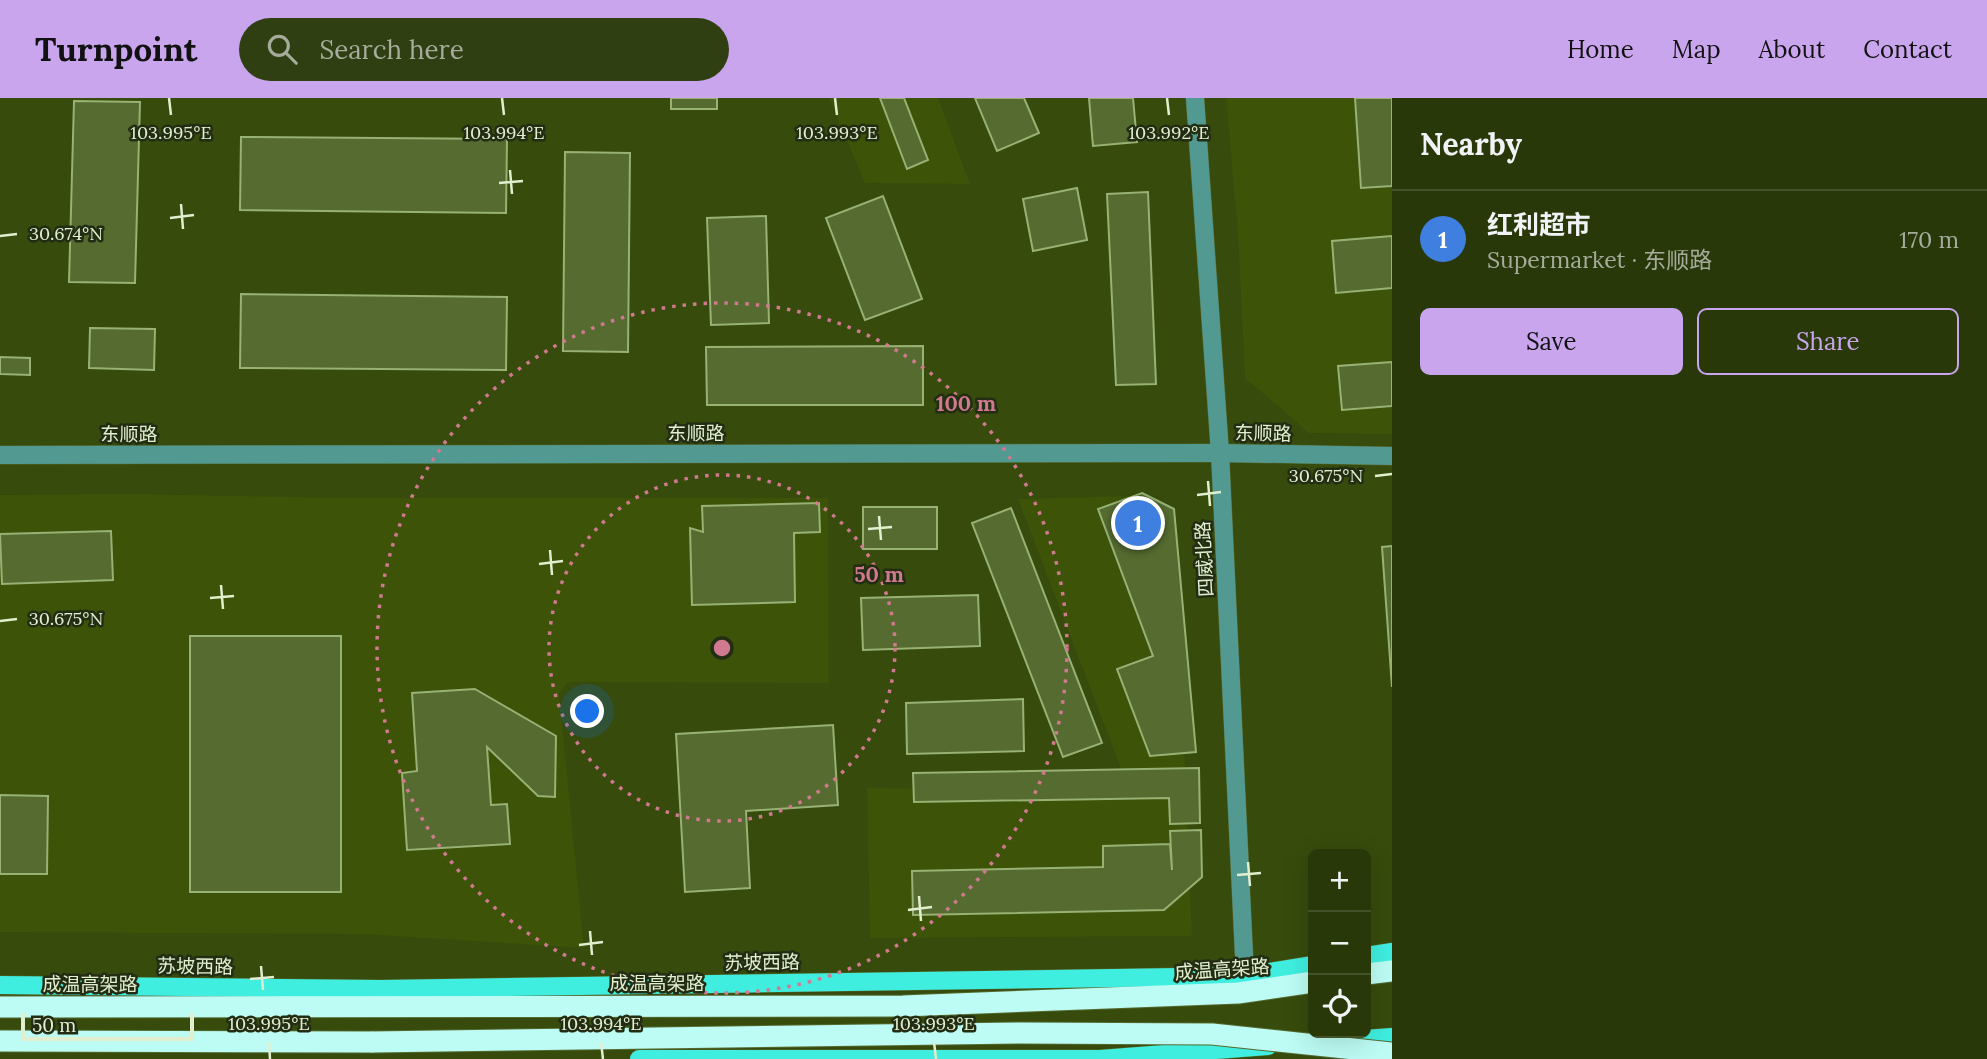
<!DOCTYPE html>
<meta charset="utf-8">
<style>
:root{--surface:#283809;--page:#303f12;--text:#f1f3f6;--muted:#a5ac9c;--line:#44522a;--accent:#c9a5ee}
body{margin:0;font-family:Lora,"Noto Sans SC",serif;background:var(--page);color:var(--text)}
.controls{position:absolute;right:21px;bottom:21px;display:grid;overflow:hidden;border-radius:10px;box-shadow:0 7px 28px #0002}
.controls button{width:63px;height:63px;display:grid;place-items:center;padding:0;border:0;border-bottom:2px solid var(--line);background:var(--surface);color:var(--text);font:35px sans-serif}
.scale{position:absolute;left:21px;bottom:18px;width:173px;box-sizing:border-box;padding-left:7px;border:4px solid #e1efcf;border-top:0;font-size:19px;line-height:24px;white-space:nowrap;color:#e1efcf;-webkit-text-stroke:5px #232d14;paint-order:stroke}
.you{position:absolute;left:588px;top:614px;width:24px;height:24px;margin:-18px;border:5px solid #fff;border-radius:50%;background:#1a73e8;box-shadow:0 0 0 10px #1a73e833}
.badge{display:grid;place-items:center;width:46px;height:46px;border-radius:50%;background:var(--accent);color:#fff;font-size:23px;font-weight:700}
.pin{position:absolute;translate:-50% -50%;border:4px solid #fff;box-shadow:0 2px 7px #0006}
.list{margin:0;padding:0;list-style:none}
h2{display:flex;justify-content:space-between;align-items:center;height:91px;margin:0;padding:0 28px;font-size:30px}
h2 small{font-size:23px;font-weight:400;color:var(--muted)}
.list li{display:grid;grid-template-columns:46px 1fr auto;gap:21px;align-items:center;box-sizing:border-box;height:98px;padding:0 28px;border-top:2px solid var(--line)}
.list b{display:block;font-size:26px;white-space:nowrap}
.list p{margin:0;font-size:23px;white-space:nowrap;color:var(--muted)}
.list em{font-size:23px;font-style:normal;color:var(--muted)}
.actions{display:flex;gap:14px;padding:21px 28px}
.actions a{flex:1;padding:16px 0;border:2px solid var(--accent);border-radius:10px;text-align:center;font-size:24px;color:var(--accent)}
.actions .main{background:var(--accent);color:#111}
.icon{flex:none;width:38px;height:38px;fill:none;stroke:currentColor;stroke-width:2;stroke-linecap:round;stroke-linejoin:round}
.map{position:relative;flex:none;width:1392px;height:961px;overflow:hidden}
header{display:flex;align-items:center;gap:42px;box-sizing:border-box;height:98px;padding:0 35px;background:var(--accent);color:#111}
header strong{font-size:33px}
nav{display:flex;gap:38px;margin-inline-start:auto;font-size:24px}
.search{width:490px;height:63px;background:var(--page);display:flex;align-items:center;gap:18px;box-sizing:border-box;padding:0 24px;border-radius:38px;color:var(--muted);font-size:26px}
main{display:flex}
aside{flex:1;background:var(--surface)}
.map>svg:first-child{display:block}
.built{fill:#3c5308}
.building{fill:#556b30;stroke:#98b174;stroke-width:2}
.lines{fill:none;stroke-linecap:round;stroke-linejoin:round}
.minor-casing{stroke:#55692f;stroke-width:19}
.major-casing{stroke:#55692f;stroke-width:19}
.highway-casing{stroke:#55692f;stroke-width:23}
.minor{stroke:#529991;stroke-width:18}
.major{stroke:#3feedf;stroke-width:18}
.highway{stroke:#bcfcf4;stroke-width:21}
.highway-bridge-casing{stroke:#55692f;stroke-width:23;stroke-linecap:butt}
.highway-bridge{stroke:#bcfcf4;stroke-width:21}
.ticks{fill:none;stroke:#e1efcf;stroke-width:2.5}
.ring{fill:none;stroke:#d0798f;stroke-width:3.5;stroke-dasharray:3.5 7}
.labels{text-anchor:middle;stroke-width:5;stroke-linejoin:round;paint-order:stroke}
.street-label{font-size:19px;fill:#e1efcf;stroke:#232d14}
.ticks-label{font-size:18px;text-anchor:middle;fill:#e1efcf;stroke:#232d14;stroke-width:5;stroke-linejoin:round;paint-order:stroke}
.centre{fill:#d0798f;stroke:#232d14;stroke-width:3.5}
.ring-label{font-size:21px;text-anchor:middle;font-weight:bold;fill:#d0798f;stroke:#232d14;stroke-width:5;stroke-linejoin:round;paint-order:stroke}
</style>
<header>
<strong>Turnpoint</strong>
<div class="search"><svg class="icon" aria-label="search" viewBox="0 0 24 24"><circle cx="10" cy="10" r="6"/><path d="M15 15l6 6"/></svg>Search here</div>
<nav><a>Home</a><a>Map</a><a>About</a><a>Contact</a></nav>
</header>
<main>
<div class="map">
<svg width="1392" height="961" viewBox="0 0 1392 961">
<rect width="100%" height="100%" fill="#364b0c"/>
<g class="built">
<path d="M 829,0 L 938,0 L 970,86 L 865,85 Z"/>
<path d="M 1226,0 L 1392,0 L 1392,336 L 1309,335 L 1245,280 L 1238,135 Z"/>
<path d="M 128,396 L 352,400 L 828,400 L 829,585 L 569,584 L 559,595 L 584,850 L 363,836 L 0,834 L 0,397 Z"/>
<path d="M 1128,398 L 1175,425 L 1192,838 L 870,840 L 867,690 L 1121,692 L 1120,668 L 1018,401 Z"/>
</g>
<g class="building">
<rect x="671" y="0" width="46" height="11"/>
<path d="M 880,0 L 904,0 L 928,62 L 907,71 Z"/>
<path d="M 975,0 L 1024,0 L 1039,35 L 997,53 Z"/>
<path d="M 1089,0 L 1133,0 L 1137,44 L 1093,48 Z"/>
<path d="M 1355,0 L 1392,0 L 1392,88 L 1361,90 Z"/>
<path d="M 74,3 L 140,4 L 135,185 L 69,184 Z"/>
<path d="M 241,39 L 507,41 L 506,115 L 240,112 Z"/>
<path d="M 565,54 L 630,55 L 628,254 L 563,253 Z"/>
<path d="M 1077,90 L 1087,142 L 1033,153 L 1023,101 Z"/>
<path d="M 1148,94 L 1156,286 L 1116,287 L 1107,96 Z"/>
<path d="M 883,98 L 922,201 L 865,222 L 826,120 Z"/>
<path d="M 766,118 L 769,225 L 711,227 L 707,120 Z"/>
<path d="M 1392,138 L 1392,190 L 1336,195 L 1332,143 Z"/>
<path d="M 241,196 L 507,199 L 506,272 L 240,270 Z"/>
<path d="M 90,230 L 155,231 L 154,272 L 89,270 Z"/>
<path d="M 923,248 L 923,307 L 707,307 L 706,249 Z"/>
<path d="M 0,259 L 30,260 L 30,277 L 0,276 Z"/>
<path d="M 1392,264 L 1392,308 L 1342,312 L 1338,268 Z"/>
<path d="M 1142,395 L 1174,411 L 1196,654 L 1150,658 L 1117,571 L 1153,558 L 1098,411 Z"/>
<path d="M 819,405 L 820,434 L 794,435 L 795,504 L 692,507 L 690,430 L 703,434 L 702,408 Z"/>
<rect x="863" y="409" width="74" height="42"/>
<path d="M 1011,410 L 1102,645 L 1063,659 L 972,425 Z"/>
<path d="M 111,433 L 113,482 L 2,486 L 0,436 Z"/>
<path d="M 1392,448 L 1392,589 L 1382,449 Z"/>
<path d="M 978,497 L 980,548 L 863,552 L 861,500 Z"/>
<rect x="190" y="538" width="151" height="256"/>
<path d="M 475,591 L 556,638 L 555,699 L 538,698 L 487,649 L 491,707 L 507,706 L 510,746 L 407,752 L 402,675 L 417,673 L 412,595 Z"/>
<path d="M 1023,601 L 1024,653 L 907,656 L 906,605 Z"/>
<path d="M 833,627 L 838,707 L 746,713 L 750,790 L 685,794 L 676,636 Z"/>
<path d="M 1199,670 L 1200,725 L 1170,726 L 1169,700 L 914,704 L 913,675 Z"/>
<path d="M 0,697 L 48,698 L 47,776 L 0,776 Z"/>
<path d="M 1201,732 L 1202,779 L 1164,812 L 913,817 L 912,773 L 1103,769 L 1103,748 L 1170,746 L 1172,772 L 1170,733 Z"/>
</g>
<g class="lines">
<g class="minor-casing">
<g id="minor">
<path d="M 1195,0 L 1220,355 L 1245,878"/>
<path d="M 0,357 L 1220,355 L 1392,358"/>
</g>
</g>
<g class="major-casing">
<g id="major">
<path d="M 1366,858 L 1392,854"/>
<path d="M 0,887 L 381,891 L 1245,878 L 1313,867"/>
<path d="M 1338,943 L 1392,939"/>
<path d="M 639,961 L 1100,961 L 1268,948"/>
</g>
</g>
<g class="highway-casing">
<g id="highway">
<path d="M 1366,876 L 1392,873"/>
<path d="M 0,909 L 903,908 L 1238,895 L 1313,884"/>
<path d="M 0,943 L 373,944"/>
</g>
</g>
<use href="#minor" class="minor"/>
<use href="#major" class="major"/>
<use href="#highway" class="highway"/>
<g class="highway-bridge-casing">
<path id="highway-bridge" d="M 373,944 L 1020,935 L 1212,936 L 1392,955"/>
</g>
<use href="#highway-bridge" class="highway-bridge"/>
</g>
<path class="ticks" d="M 169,0 L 171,17M 502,0 L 504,17M 835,0 L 837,17M 1167,0 L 1169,17M 510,72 L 512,96M 499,85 L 523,83M 181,106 L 183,131M 170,120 L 194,117M 0,138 L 17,136M 1375,378 L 1392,376M 1208,383 L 1210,408M 1197,397 L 1221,394M 879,418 L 881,442M 868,431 L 892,429M 550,452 L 552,477M 539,466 L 563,463M 221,487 L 223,511M 210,500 L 234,498M 0,523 L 17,521M 1248,764 L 1250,788M 1237,777 L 1261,775M 919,798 L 921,823M 908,812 L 932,809M 590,833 L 592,857M 579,847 L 603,844M 261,868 L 263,892M 250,881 L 274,879M 269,944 L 270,961M 601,944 L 603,961M 934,944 L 936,961"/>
<g class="ring">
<circle cx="722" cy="550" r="173"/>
<circle cx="722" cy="550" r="345"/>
</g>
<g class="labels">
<g class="street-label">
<text x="696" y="342">东顺路</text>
<text transform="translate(1263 335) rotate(1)" y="7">东顺路</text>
<text x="129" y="343">东顺路</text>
<text transform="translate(1204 461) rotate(-93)" y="7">四威北路</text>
<text transform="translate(762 864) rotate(-1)" y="7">苏坡西路</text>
<text transform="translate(195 868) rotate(1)" y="7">苏坡西路</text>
<text transform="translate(1222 871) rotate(-4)" y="7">成温高架路</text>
<text x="657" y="892">成温高架路</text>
<text x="90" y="893">成温高架路</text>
</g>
</g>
<g class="ticks-label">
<text x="171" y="41">103.995°E</text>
<text x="504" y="41">103.994°E</text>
<text x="837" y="41">103.993°E</text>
<text x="1169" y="41">103.992°E</text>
<text x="66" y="142">30.674°N</text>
<text x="1326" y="384">30.675°N</text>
<text x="66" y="527">30.675°N</text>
<text x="269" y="932">103.995°E</text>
<text x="601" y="932">103.994°E</text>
<text x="934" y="932">103.993°E</text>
</g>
<circle cx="722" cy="550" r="10" class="centre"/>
<g class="ring-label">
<text x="966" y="313">100 m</text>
<text x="879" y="484">50 m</text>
</g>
</svg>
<div class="controls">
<button>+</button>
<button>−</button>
<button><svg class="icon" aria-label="locate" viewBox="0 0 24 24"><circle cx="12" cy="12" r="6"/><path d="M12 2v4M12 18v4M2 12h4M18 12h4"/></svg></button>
</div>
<div class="scale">50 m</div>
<div class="you"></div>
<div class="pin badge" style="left:1138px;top:425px;background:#3f7fe0">1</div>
</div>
<aside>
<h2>Nearby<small></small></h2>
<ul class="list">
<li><span class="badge" style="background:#3f7fe0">1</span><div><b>红利超市</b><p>Supermarket · 东顺路</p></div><em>170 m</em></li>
</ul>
<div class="actions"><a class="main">Save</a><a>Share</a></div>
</aside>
</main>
